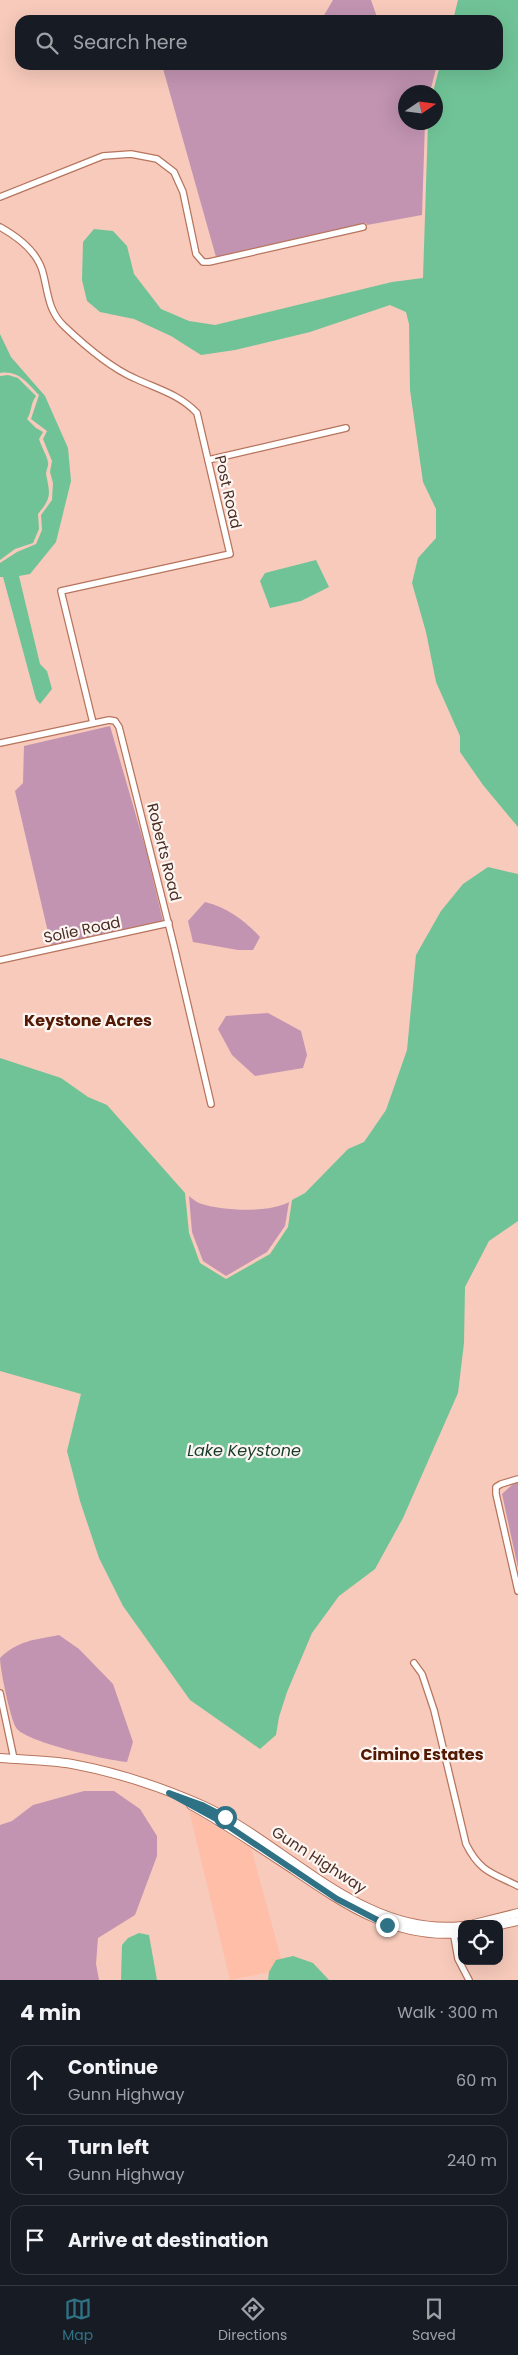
<!DOCTYPE html>
<meta charset="utf-8">
<style>
:root{--surface:#171b24;--page:#242831;--text:#f1f3f6;--muted:#9ea1a6;--line:#363941;--accent:#307285}
body{margin:0;font-family:Poppins,sans-serif;background:var(--page);color:var(--text)}
.controls{position:absolute;right:15px;bottom:15px;display:grid;overflow:hidden;border-radius:10px;box-shadow:0 5px 20px #0002}
.controls button{width:45px;height:45px;display:grid;place-items:center;padding:0;border:0;border-bottom:1px solid var(--line);background:var(--surface);color:var(--text);font:25px sans-serif}
.compass{position:absolute;left:398px;top:85px;width:45px;height:45px;border-radius:50%;background:var(--surface);box-shadow:0 5px 20px #0002;rotate:77deg}
.stop{position:absolute;width:15px;height:15px;margin:-11px;border:4px solid #307285;border-radius:50%;background:#fff}
.stop.end{background:#307285;border-color:#fff;box-shadow:0 1px 5px #0008}
.list{margin:0;padding:0;list-style:none}
h2{display:flex;justify-content:space-between;align-items:center;height:65px;margin:0;padding:0 20px;font-size:21px}
h2 small{font-size:16px;font-weight:400;color:var(--muted)}
.list li{display:grid;grid-template-columns:32px 1fr auto;gap:15px;align-items:center;box-sizing:border-box;height:70px;margin:0 10px 10px;padding:0 10px;border:1px solid var(--line);border-radius:15px}
.list b{display:block;font-size:19px;white-space:nowrap}
.list p{margin:0;font-size:16px;white-space:nowrap;color:var(--muted)}
.list em{font-size:16px;font-style:normal;color:var(--muted)}
.icon{flex:none;width:28px;height:28px;fill:none;stroke:currentColor;stroke-width:2;stroke-linecap:round;stroke-linejoin:round}
.map{position:relative;flex:none;width:518px;height:1980px;overflow:hidden}
.search{position:absolute;background:var(--surface);box-shadow:0 5px 20px #0002;left:15px;right:15px;top:15px;height:55px;display:flex;align-items:center;gap:12px;box-sizing:border-box;padding:0 18px;border-radius:15px;color:var(--muted);font-size:19px}
.sheet{height:305px;background:var(--surface)}
nav{display:flex;justify-content:space-around;align-items:center;box-sizing:border-box;height:70px;border-top:1px solid var(--line);background:var(--surface);font-size:14px;color:var(--muted)}
nav a{display:grid;justify-items:center;gap:2px}
nav .on{color:var(--accent)}
.map>svg:first-child{display:block}
.built{fill:#febea8}
.green{fill:#c294b2}
.water{fill:#70c397}
.lines{fill:none;stroke-linecap:round;stroke-linejoin:round}
.minor-casing{stroke:#b7745d;stroke-width:8}
.secondary-casing{stroke:#b7745d;stroke-width:10}
.minor{stroke:#fff;stroke-width:5.5}
.secondary{stroke:#fff;stroke-width:8}
.route{stroke:#307285;stroke-width:6}
.labels{text-anchor:middle;stroke-width:4.5;stroke-linejoin:round;paint-order:stroke}
.street-label{font-size:15px;fill:#4a2d23;stroke:#fcf5f2}
.neighbourhood-label{font-size:16px;font-weight:bold;fill:#531903;stroke:#fcf5f2}
.water-label{font-size:16px;font-style:italic;fill:#183d2a;stroke:#fcf5f2}
</style>
<div class="map">
<svg width="518" height="1980" viewBox="0 0 518 1980">
<rect width="100%" height="100%" fill="#f7cabb"/>
<path class="built" d="M 189,1810 L 251,1848 L 284,1969 L 230,1980 Z"/>
<g class="green">
<path d="M 333,0 L 371,0 L 378,20 L 311,20 L 323,17 Z"/>
<path d="M 162,65 L 437,65 L 430,92 L 406,92 L 406,122 L 425,123 L 422,215 L 367,225 L 366,223 L 216,257 Z"/>
<path d="M 110,726 L 146,850 L 163,921 L 51,945 L 15,791 L 23,783 L 24,746 Z"/>
<path d="M 205,902 C 228,908 244,920 260,937 L 253,950 L 238,950 L 193,942 L 188,921 Z"/>
<path d="M 268,1013 L 301,1031 L 307,1055 L 303,1068 L 255,1076 L 232,1055 L 218,1029 L 226,1016 Z"/>
<path d="M 189,1196 C 193,1199 197,1203 202,1204 C 224,1211 269,1213 289,1202 L 285,1226 L 267,1252 L 226,1276 L 203,1261 L 192,1232 Z"/>
<path d="M 518,1483 L 518,1568 L 502,1494 L 512,1485 Z"/>
<path d="M 59,1635 L 79,1649 L 113,1684 L 133,1742 L 127,1762 C 106,1760 30,1743 17,1729 C 11,1723 0,1669 0,1658 C 19,1640 34,1640 59,1635 Z"/>
<path d="M 84,1791 L 114,1791 L 140,1809 L 157,1836 L 157,1856 L 135,1915 L 98,1938 L 96,1964 L 99,1980 L 0,1980 L 0,1825 L 12,1821 L 33,1805 Z"/>
</g>
<g class="water">
<path d="M 458,0 L 518,0 L 518,827 L 483,785 L 460,752 L 460,736 L 436,682 L 426,632 L 412,583 L 418,558 L 436,538 L 436,509 L 423,482 L 410,390 L 409,324 L 406,312 L 390,305 L 310,332 L 235,350 L 201,355 L 171,336 L 134,319 L 100,312 L 87,301 L 82,280 L 83,242 L 94,229 L 113,231 L 127,246 L 134,274 L 161,309 L 189,321 L 215,325 L 392,282 L 423,278 L 428,123 L 436,122 L 436,92 L 433,92 L 440,65 L 498,65 L 498,20 L 453,20 Z"/>
<path d="M 0,334 L 11,357 L 45,396 L 68,448 L 71,481 L 56,542 L 30,574 L 19,576 L 40,664 L 47,671 L 52,689 L 40,704 L 36,699 L 3,577 L 0,577 L 0,563 L 17,552 L 36,544 L 42,530 L 41,515 L 52,500 L 53,483 L 50,472 L 52,461 L 43,439 L 47,431 L 31,419 L 39,395 C 27,383 19,370 0,373 Z"/>
<path d="M 8,375 L 18,378 L 36,396 C 30,404 32,412 27,419 L 36,428 L 43,432 L 39,439 C 41,446 47,456 48,462 C 49,465 46,470 46,474 C 50,494 52,497 38,514 L 39,529 L 33,543 L 15,549 L 0,560 L 0,376 Z"/>
<path d="M 316,560 L 329,587 L 301,601 L 270,608 L 260,581 L 265,573 Z"/>
<path d="M 488,867 L 518,874 L 518,1221 L 489,1241 L 465,1287 L 464,1343 L 458,1393 L 403,1518 L 375,1569 L 339,1596 L 312,1633 L 287,1692 L 279,1717 L 276,1735 L 260,1749 L 190,1700 L 123,1606 L 99,1558 L 80,1501 L 67,1451 L 81,1394 L 0,1371 L 0,1058 L 61,1078 L 88,1097 L 107,1105 L 185,1193 L 189,1233 L 200,1263 L 226,1279 L 270,1254 L 288,1227 L 292,1200 L 305,1193 L 348,1149 L 364,1142 L 386,1110 L 407,1050 L 416,955 L 441,911 L 463,884 Z"/>
<path d="M 139,1933 L 149,1935 L 157,1980 L 121,1980 L 122,1945 L 128,1938 Z"/>
<path d="M 293,1956 L 313,1963 L 329,1980 L 268,1980 L 269,1972 L 276,1960 Z"/>
</g>
<g class="lines">
<g class="minor-casing">
<g id="minor">
<path d="M 0,197 L 103,156 L 131,154 L 157,159 L 174,172 L 183,192 L 196,254 L 203,262 L 209,262 L 363,227"/>
<path d="M 0,227 C 18,237 38,253 43,273 C 48,292 48,311 64,326 C 84,345 109,367 134,378 C 157,389 179,394 197,413 L 230,554 L 61,591 L 93,723"/>
<path d="M 208,460 L 346,428"/>
<path d="M 0,743 L 109,720 L 115,721 L 119,727 L 174,946 L 211,1104"/>
<path d="M 0,960 L 169,923"/>
<path d="M 518,1479 L 501,1484 L 496,1487 L 496,1494 L 518,1591"/>
<path d="M 414,1663 L 422,1674 L 434,1710 L 466,1844 C 480,1872 492,1873 518,1886"/>
<path d="M 0,1693 L 14,1759"/>
<path d="M 453,1931 L 458,1959 L 469,1980"/>
</g>
</g>
<g class="secondary-casing">
<g id="secondary">
<path d="M 0,1758 C 24,1760 48,1760 72,1764 C 116,1772 161,1787 202,1805 C 287,1844 361,1937 462,1926"/>
<path d="M 191,1805 C 225,1824 258,1846 291,1868 C 344,1904 395,1940 462,1933"/>
<path d="M 474,1924 L 518,1913"/>
<path d="M 499,1925 L 518,1921"/>
</g>
</g>
<use href="#minor" class="minor"/>
<use href="#secondary" class="secondary"/>
</g>
<g class="lines">
<path class="route" d="M 225,1817 L 202,1805 L 169,1793 L 222,1822 L 337,1899 L 387,1925"/>
</g>
<g class="labels">
<g class="street-label">
<text transform="translate(228 492) rotate(77)" y="5">Post Road</text>
<text transform="translate(164 852) rotate(76)" y="5">Roberts Road</text>
<text transform="translate(82 930) rotate(-12)" y="5">Solie Road</text>
<text transform="translate(319 1860) rotate(33)" y="5">Gunn Highway</text>
</g>
<g class="neighbourhood-label">
<text x="88" y="1026">Keystone Acres</text>
<text x="422" y="1760">Cimino Estates</text>
</g>
<g class="water-label">
<text x="244" y="1456">Lake Keystone</text>
</g>
</g>
</svg>
<div class="controls">
<button><svg class="icon" aria-label="locate" viewBox="0 0 24 24"><circle cx="12" cy="12" r="6"/><path d="M12 2v4M12 18v4M2 12h4M18 12h4"/></svg></button>
</div>
<svg class="compass" viewBox="-18 -18 36 36"><path d="M0-13l5 13h-10z" fill="#e53935"/><path d="M0 13l5-13h-10z" fill="#9ea1a6"/></svg>
<div class="stop" style="left:225px;top:1817px"></div>
<div class="stop end" style="left:387px;top:1925px"></div>
<div class="search"><svg class="icon" aria-label="search" viewBox="0 0 24 24"><circle cx="10" cy="10" r="6"/><path d="M15 15l6 6"/></svg>Search here</div>
</div>
<section class="sheet">
<h2>4 min<small>Walk · 300 m</small></h2>
<ul class="list">
<li><svg class="icon" aria-label="ahead" viewBox="0 0 24 24"><path d="M12 20V5M6 11l6-6 6 6"/></svg><div><b>Continue</b><p>Gunn Highway</p></div><em>60 m</em></li>
<li><svg class="icon" aria-label="left" viewBox="0 0 24 24"><path d="M17 20v-9H6M10 6l-5 5 5 5"/></svg><div><b>Turn left</b><p>Gunn Highway</p></div><em>240 m</em></li>
<li><svg class="icon" aria-label="arrive" viewBox="0 0 24 24"><path d="M6 21V4h12l-3 4 3 4H6"/></svg><div><b>Arrive at destination</b></div></li>
</ul>
</section>
<nav>
<a class="on"><svg class="icon" aria-label="map" viewBox="0 0 24 24"><path d="M3 6l6-2 6 2 6-2v14l-6 2-6-2-6 2zM9 4v14M15 6v14"/></svg>Map</a>
<a><svg class="icon" aria-label="directions" viewBox="0 0 24 24"><path d="M12 3l9 9-9 9-9-9zM9 14v-3h6M13 9l2 2-2 2"/></svg>Directions</a>
<a><svg class="icon" aria-label="saved" viewBox="0 0 24 24"><path d="M7 4h10v16l-5-4-5 4z"/></svg>Saved</a>
</nav>
